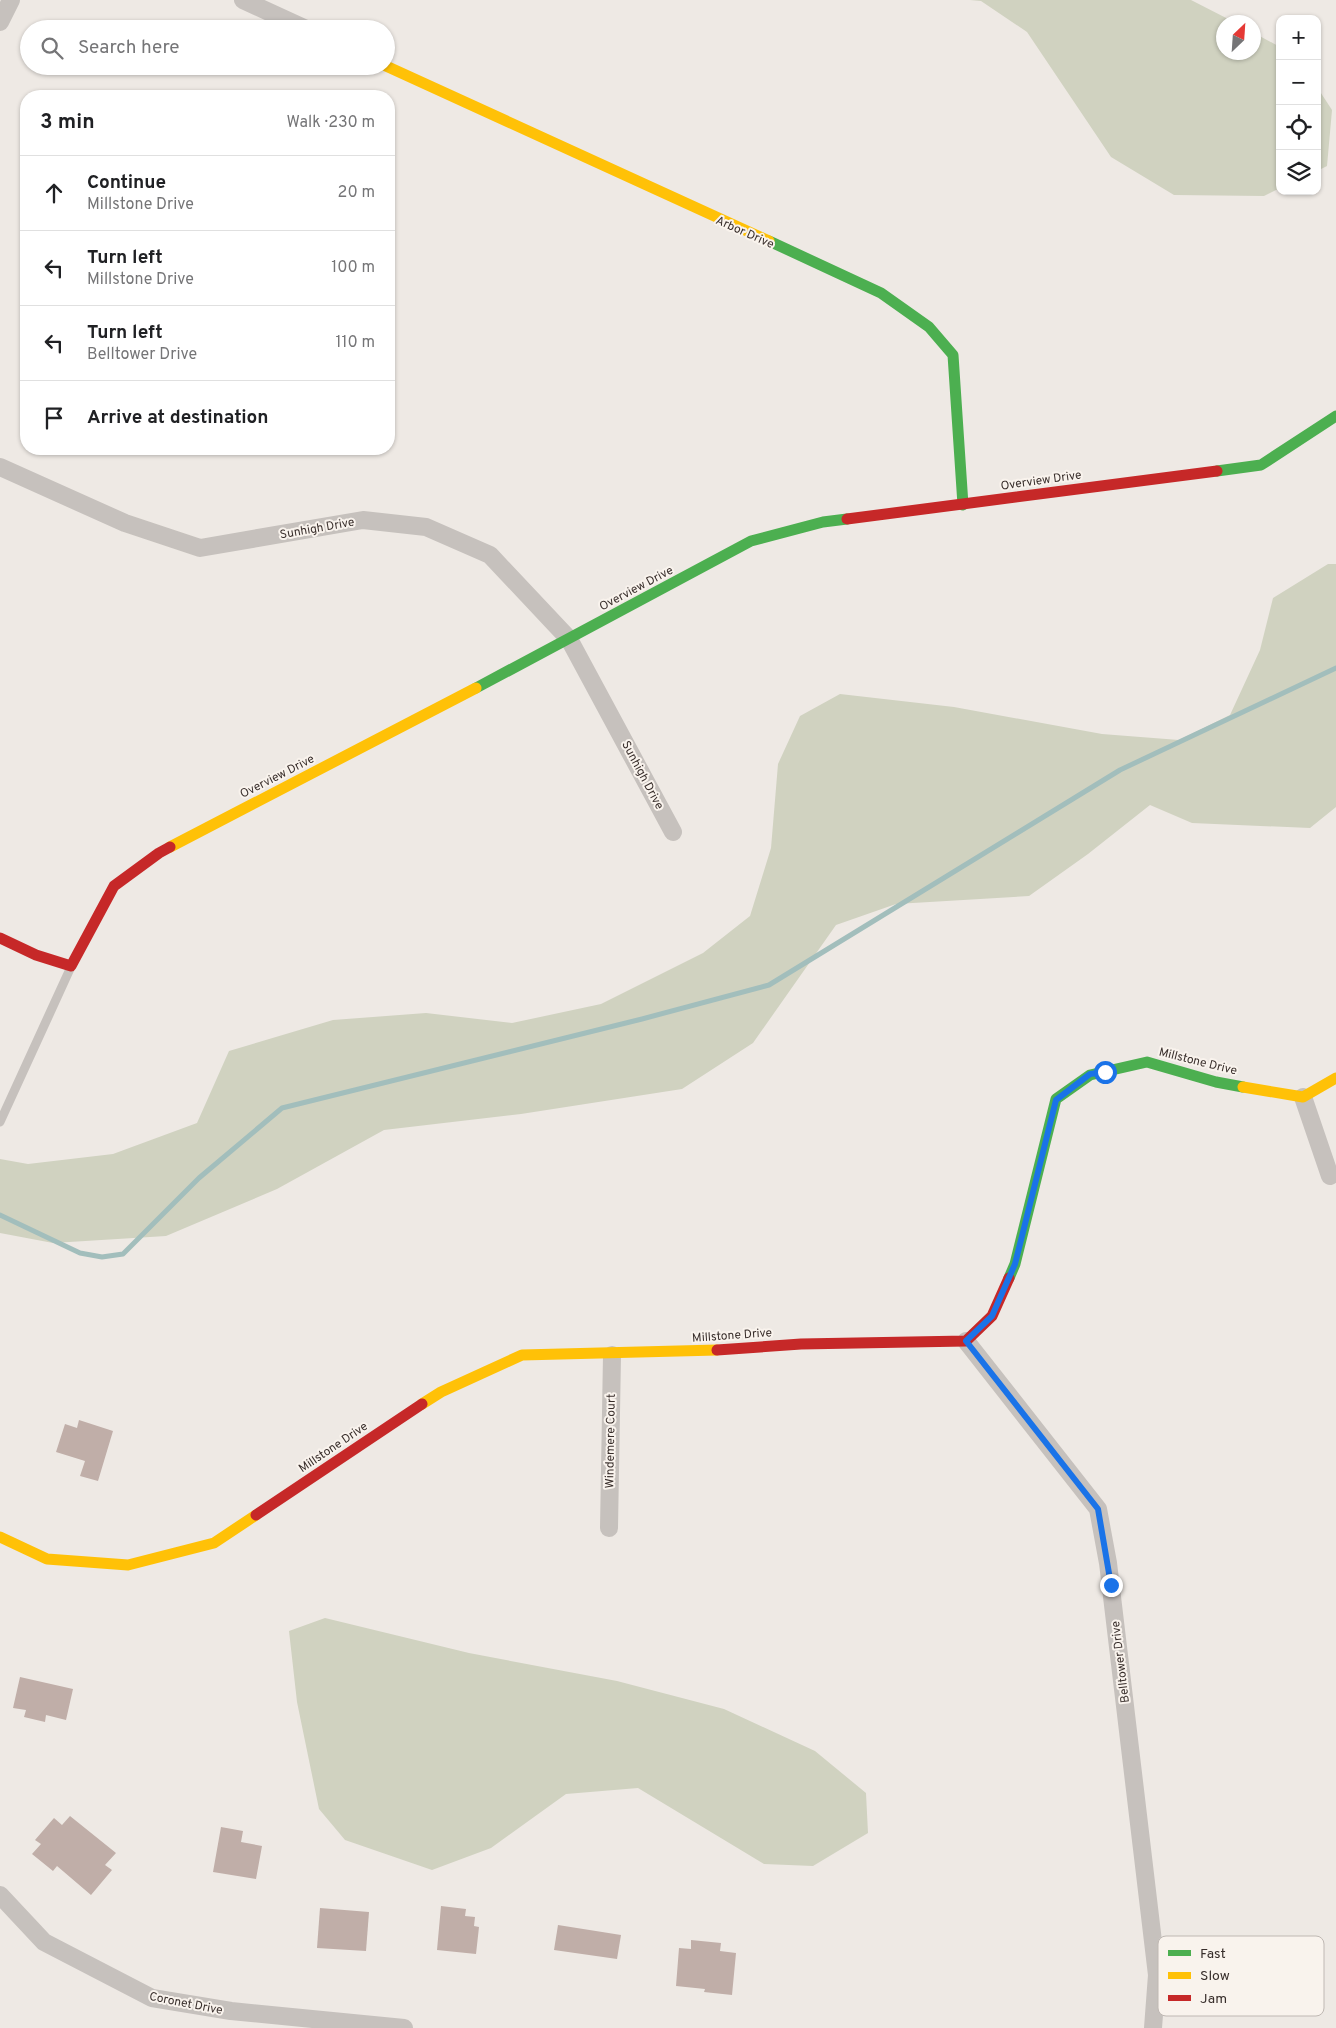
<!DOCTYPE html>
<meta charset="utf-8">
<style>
:root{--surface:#fff;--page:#f6f6f6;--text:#202124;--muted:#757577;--line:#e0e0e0}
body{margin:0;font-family:Overpass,sans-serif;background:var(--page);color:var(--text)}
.controls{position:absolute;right:15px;top:15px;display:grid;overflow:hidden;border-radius:10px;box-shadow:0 1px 4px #0004}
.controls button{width:45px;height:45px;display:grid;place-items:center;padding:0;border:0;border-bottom:1px solid var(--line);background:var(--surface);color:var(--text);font:25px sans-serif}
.compass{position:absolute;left:1216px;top:15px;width:45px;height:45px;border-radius:50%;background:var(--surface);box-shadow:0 1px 4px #0004;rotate:25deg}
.stop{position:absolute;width:15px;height:15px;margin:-11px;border:4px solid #1a73e8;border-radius:50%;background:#fff}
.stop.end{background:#1a73e8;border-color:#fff;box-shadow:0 1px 5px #0008}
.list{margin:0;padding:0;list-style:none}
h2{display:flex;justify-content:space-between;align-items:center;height:65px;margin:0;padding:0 20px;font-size:21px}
h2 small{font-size:16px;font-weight:400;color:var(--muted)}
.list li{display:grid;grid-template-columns:32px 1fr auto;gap:15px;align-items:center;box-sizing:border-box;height:75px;padding:0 20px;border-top:1px solid var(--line)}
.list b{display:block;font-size:19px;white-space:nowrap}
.list p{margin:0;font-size:16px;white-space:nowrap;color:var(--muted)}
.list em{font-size:16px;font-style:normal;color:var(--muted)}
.icon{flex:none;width:28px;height:28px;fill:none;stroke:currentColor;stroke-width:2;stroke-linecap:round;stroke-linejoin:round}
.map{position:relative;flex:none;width:1336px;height:2028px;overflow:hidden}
.search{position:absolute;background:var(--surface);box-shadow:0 1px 4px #0004;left:20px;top:20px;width:375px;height:55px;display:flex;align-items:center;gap:12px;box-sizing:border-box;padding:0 18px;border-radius:28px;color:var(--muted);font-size:19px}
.panel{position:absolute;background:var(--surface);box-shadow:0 1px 4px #0004;left:20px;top:90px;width:375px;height:365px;border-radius:20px}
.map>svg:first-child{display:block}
.green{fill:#d0d2c0}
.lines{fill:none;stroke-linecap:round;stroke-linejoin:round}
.stream{stroke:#a2bebc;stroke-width:5}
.building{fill:#c0aea8}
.lane{stroke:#c6c1bd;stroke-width:9}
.street{stroke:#c6c1bd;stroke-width:18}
.fast{stroke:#4caf50;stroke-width:11}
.slow{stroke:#ffc107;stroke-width:11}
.jam{stroke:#c62828;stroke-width:11}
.route{stroke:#1a73e8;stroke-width:6}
.labels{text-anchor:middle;stroke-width:4;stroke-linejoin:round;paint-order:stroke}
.street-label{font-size:12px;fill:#382e2b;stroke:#f9f3ed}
.key{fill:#f9f3ed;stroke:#bfb8b3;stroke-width:1}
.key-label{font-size:14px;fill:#382e2b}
</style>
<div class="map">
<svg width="1336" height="2028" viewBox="0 0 1336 2028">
<rect width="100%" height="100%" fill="#eee9e4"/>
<g class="green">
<path d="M 970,0 L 1191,0 L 1234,22 L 1224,22 L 1224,52 L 1254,52 L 1254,33 L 1280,47 L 1280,188 L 1264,196 L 1174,195 L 1111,157 L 1027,32 L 981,1 Z"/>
<path d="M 1317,87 L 1332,110 L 1327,166 L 1317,171 Z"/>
<path d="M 1328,564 L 1336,564 L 1336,807 L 1310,828 L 1192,823 L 1150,805 L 1088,854 L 1029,896 L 896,904 L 836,925 L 753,1043 L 682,1089 L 521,1114 L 384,1130 L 277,1189 L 166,1236 L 53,1243 L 0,1233 L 0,1159 L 28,1164 L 113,1154 L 197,1123 L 229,1051 L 333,1020 L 426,1013 L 512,1023 L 601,1004 L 703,953 L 750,916 L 771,848 L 778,764 L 800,716 L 840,694 L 954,707 L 1102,734 L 1179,740 L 1230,715 L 1260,650 L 1273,598 Z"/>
<path d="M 325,1618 L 469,1653 L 617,1681 L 724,1709 L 815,1751 L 866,1793 L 868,1833 L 813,1866 L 764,1864 L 638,1788 L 566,1794 L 491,1848 L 432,1870 L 345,1840 L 319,1809 L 297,1702 L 289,1631 Z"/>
</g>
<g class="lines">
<path class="stream" d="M 0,1215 L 80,1253 L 102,1257 L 123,1254 L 199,1178 L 282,1108 L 642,1019 L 769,985 L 1120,770 L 1336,668"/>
</g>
<g class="building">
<path d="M 79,1420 L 113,1431 L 98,1481 L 80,1476 L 85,1461 L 56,1452 L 65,1424 L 77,1428 Z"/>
<path d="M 20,1677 L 73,1689 L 66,1720 L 46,1715 L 45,1722 L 24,1717 L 26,1710 L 13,1708 Z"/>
<path d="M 70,1816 L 116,1853 L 105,1865 L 112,1870 L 91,1895 L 57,1866 L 53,1871 L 32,1854 L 41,1844 L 35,1840 L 54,1818 L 62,1825 Z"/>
<path d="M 221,1827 L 243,1831 L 241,1842 L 262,1846 L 256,1879 L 213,1872 Z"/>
<path d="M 441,1906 L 466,1909 L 465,1916 L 475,1917 L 474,1926 L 479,1927 L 476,1954 L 437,1950 Z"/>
<path d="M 320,1908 L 369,1912 L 366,1951 L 317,1948 Z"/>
<path d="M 558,1925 L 621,1935 L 617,1959 L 554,1950 Z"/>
<path d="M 691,1940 L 721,1943 L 720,1951 L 736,1953 L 732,1995 L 704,1992 L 705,1989 L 676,1986 L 679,1948 L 691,1949 Z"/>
</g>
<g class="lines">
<path class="lane" d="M 0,1122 L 70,969"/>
<g class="street">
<path d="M 243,0 L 306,29"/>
<path d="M 0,22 L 11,0"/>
<path d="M 0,467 L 125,523 L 200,548 L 363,520 L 426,527 L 490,555 L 569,639 L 673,832"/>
<path d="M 1303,1097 L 1330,1176"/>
<path d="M 966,1341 L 1098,1509 L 1108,1563 L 1157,1975 L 1153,2028"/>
<path d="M 609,1528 L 612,1355"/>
<path d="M 0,1895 L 44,1942 L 152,1998 L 231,2011 L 404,2028"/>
</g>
<g class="fast">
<path d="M 769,241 L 881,293 L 929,327 L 953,355 L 963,505"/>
<path d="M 1217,471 L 1261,465 L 1336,416"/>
<path d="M 476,688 L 751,541 L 823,522 L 847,519"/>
<path d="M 1009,1278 L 1015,1264 L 1056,1099 L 1090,1075 L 1147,1062 L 1216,1082 L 1243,1087"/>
</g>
<g class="slow">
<path d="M 386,66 L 769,241"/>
<path d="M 170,847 L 476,688"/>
<path d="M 1243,1087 L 1303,1097 L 1336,1078"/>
<path d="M 422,1404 L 441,1392 L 522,1355 L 717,1350"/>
<path d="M 0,1537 L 47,1559 L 128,1565 L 214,1543 L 256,1515"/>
</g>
<g class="jam">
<path d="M 847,519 L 1217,471"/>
<path d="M 0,938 L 36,955 L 71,966 L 114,886 L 159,853 L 170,847"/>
<path d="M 717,1350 L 801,1344 L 966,1341 L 992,1316 L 1009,1278"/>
<path d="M 256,1515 L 422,1404"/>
</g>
</g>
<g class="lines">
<path class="route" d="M 1105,1072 L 1090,1074 L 1056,1100 L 1015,1264 L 992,1316 L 966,1341 L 1098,1509 L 1111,1585"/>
</g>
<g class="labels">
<g class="street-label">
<text transform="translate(745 232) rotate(24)" y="4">Arbor Drive</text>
<text transform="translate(1041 480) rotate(-8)" y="4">Overview Drive</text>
<text transform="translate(317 528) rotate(-10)" y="4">Sunhigh Drive</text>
<text transform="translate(636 588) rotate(-28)" y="4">Overview Drive</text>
<text transform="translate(643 775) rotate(62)" y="4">Sunhigh Drive</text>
<text transform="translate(277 776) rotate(-27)" y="4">Overview Drive</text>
<text transform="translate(1198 1061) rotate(14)" y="4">Millstone Drive</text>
<text transform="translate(732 1335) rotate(-4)" y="4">Millstone Drive</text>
<text transform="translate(610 1441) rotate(-89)" y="4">Windemere Court</text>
<text transform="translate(333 1447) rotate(-34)" y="4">Millstone Drive</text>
<text transform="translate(1120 1662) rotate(-97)" y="4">Belltower Drive</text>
<text transform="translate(186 2003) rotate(11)" y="4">Coronet Drive</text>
</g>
</g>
<rect x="1158" y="1936" width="166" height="80" rx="8" class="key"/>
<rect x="1168" y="1950" width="23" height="6" fill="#4caf50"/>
<rect x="1168" y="1972" width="23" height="7" fill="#ffc107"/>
<rect x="1168" y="1995" width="23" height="6" fill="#c62828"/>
<g class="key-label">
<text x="1200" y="1958">Fast</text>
<text x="1200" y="1980">Slow</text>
<text x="1200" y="2003">Jam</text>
</g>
</svg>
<div class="controls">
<button>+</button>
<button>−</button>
<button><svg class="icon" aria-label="locate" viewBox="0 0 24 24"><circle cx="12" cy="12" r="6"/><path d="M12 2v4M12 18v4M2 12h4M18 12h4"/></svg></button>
<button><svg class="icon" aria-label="layers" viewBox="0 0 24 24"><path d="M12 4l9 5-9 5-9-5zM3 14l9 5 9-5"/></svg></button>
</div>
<svg class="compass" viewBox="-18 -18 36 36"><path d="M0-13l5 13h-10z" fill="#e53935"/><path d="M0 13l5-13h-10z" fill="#757577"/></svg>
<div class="stop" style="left:1105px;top:1072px"></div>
<div class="stop end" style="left:1111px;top:1585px"></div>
<div class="search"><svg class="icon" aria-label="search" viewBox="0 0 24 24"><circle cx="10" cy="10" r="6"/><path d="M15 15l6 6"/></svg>Search here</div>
<section class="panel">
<h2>3 min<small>Walk · 230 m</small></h2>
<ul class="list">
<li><svg class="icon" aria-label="ahead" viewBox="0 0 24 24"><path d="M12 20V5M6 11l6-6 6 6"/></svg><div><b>Continue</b><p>Millstone Drive</p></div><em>20 m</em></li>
<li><svg class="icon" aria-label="left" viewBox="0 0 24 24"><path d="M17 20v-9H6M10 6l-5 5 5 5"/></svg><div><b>Turn left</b><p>Millstone Drive</p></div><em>100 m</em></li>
<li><svg class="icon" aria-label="left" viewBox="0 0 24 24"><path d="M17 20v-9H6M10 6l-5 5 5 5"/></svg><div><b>Turn left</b><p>Belltower Drive</p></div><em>110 m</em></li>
<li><svg class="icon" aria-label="arrive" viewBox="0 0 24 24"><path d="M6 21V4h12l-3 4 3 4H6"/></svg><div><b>Arrive at destination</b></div></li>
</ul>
</section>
</div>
